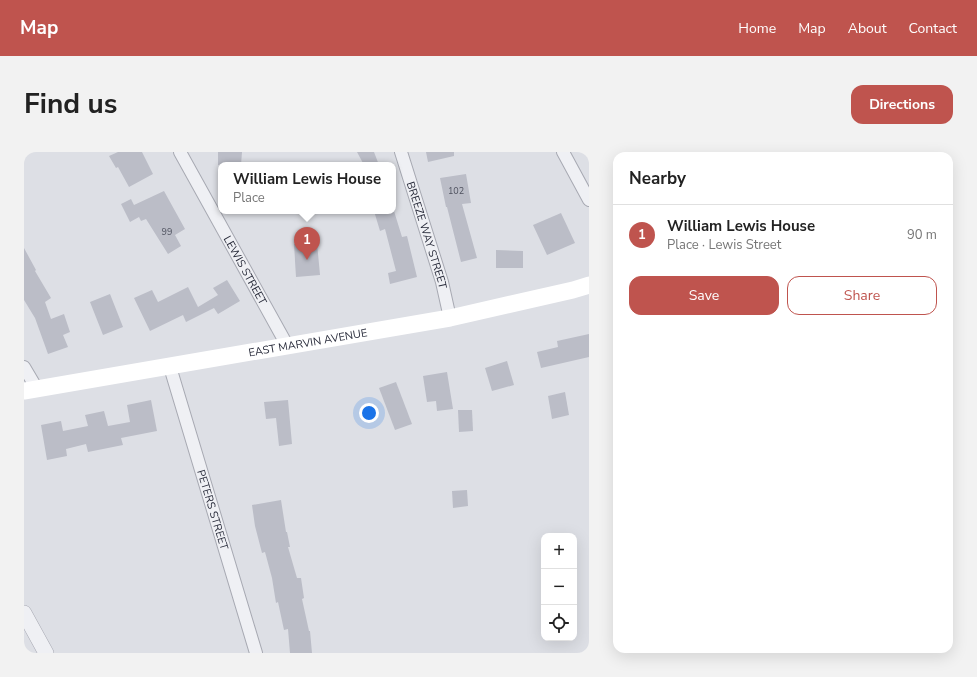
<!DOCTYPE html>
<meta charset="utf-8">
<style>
:root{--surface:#fff;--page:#f2f2f2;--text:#222;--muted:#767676;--line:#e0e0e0;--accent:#bf544e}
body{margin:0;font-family:"Nunito Sans",sans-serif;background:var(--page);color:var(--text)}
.controls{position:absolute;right:12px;bottom:12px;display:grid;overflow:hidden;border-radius:8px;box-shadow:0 4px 16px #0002}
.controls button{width:36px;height:36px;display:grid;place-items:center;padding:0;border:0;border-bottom:1px solid var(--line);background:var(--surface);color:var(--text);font:20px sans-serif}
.you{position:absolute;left:345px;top:261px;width:14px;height:14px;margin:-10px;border:3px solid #fff;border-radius:50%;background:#1a73e8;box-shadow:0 0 0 6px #1a73e833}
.badge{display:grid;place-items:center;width:26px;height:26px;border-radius:50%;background:var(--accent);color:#fff;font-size:13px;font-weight:700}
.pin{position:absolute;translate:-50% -33px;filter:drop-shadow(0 1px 2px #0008)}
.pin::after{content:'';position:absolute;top:21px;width:14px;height:12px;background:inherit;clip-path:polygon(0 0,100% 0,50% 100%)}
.popup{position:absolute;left:194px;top:10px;width:178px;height:52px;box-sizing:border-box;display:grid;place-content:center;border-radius:8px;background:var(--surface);filter:drop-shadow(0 1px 3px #0005);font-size:13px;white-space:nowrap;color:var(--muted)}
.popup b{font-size:15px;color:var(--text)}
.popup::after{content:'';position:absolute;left:50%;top:100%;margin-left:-8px;border:8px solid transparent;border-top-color:var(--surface)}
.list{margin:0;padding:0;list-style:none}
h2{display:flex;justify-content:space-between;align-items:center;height:52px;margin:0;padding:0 16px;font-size:17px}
h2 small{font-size:13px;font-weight:400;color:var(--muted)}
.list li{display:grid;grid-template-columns:26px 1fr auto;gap:12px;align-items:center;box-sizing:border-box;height:60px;padding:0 16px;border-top:1px solid var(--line)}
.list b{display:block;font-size:15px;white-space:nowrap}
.list p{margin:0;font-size:13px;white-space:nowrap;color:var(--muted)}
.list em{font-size:13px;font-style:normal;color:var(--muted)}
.actions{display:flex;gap:8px;padding:12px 16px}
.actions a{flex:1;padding:9px 0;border:1px solid var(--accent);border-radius:12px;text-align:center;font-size:14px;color:var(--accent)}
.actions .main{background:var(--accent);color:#fff}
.icon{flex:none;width:22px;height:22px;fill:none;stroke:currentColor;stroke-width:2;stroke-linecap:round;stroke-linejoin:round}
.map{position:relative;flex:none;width:565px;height:501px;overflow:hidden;border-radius:12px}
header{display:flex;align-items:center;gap:24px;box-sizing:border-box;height:56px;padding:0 20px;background:var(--accent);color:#fff}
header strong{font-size:19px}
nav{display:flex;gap:22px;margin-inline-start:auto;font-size:14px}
.intro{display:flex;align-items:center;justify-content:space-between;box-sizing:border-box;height:96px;padding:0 24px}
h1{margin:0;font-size:28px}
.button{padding:10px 18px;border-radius:12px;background:var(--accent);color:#fff;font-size:14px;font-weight:700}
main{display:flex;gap:24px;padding:0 24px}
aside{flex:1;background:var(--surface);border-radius:12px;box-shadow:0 4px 16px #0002}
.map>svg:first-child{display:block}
.building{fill:#bbbdc7}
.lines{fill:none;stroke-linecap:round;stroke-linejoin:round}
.minor-casing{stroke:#a7a9b2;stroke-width:14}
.tertiary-casing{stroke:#a7a9b2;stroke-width:16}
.minor{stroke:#eff0f4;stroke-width:12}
.tertiary{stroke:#eff0f4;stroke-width:15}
.secondary{stroke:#fff;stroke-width:17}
.labels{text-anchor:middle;stroke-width:3.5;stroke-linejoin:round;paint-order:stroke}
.number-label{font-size:9px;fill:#4d505d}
.street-label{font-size:11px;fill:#282b3a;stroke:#eceef3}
</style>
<header>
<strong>Map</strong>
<nav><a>Home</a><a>Map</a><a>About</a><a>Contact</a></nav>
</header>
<div class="intro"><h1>Find us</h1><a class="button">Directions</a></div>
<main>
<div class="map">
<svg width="565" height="501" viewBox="0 0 565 501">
<rect width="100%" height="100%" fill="#dddfe5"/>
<g class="building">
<path d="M 94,0 L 118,0 L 129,22 L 105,35 L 94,15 L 92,16 L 85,4 Z"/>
<path d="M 194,0 L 218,0 L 217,13 L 194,13 Z"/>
<path d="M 333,0 L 350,0 L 355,13 L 340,13 Z"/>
<path d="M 402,0 L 430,0 L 430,4 L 404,10 Z"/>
<path d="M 442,22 L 447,51 L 438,52 L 453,106 L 437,110 L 423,55 L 422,55 L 416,26 Z"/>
<path d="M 140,39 L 161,77 L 151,83 L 157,94 L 144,102 L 122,67 L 117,69 L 115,65 L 106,70 L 97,52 L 107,47 L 110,53 Z"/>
<path d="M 350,59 L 370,59 L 378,85 L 383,84 L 393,125 L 366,132 L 364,121 L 372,119 L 361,77 L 356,79 Z"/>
<path d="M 537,61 L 551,91 L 523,103 L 509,73 Z"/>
<path d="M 293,91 L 296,123 L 272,125 L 270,92 Z"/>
<path d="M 0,96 L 12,118 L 11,119 L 27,146 L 21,150 L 27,167 L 40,162 L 46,180 L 39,183 L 44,195 L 24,202 L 11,166 L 0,148 Z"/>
<path d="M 472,98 L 499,99 L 499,116 L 472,116 Z"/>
<path d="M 203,128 L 216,149 L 194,162 L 190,156 L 162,170 L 159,163 L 126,179 L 110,146 L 128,138 L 134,150 L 164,135 L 174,155 L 194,143 L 189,136 Z"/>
<path d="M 86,142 L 99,175 L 79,183 L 66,150 Z"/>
<path d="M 565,182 L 565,205 L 517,216 L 513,200 L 534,195 L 533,189 Z"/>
<path d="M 483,209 L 490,233 L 468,239 L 461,216 Z"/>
<path d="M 423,220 L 429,257 L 413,259 L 412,249 L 403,250 L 399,224 Z"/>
<path d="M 372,230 L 388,272 L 371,278 L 355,236 Z"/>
<path d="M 541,240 L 545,263 L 528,267 L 524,244 Z"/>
<path d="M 127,248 L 133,279 L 97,286 L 99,293 L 64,300 L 62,292 L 42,297 L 43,304 L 23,308 L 17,273 L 37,269 L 39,279 L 64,274 L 61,263 L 80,259 L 84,274 L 106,270 L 103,253 Z"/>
<path d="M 264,248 L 268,292 L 255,294 L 252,266 L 242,267 L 240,250 Z"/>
<path d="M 434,258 L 448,258 L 449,279 L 435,280 Z"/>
<path d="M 443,338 L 444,354 L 429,356 L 428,339 Z"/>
<path d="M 257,348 L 262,380 L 263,380 L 266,395 L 264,395 L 273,426 L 277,426 L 280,446 L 278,447 L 285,479 L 286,479 L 288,501 L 266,501 L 264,477 L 260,478 L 254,450 L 252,451 L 248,426 L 241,400 L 238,401 L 231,374 L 228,353 Z"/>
</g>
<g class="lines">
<g class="minor-casing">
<g id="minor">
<path id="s1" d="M 156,0 L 264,195"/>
<path id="s2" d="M 377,0 L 418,130 L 426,166"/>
<path d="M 539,0 L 565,48"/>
<path d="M 0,215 L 13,237"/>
<path id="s3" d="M 146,215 L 232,501"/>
</g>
</g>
<g class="tertiary-casing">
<path id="tertiary" d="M 0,461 L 22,501"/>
</g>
<use href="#minor" class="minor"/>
<use href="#tertiary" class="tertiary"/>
<path class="secondary" id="s4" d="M 0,239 L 426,166 L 549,138 L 565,133"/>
</g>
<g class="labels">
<g class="number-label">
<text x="432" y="42">102</text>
<text x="143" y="83">99</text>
</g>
<g class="street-label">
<text dy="4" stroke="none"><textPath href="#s2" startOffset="87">BREEZE WAY STREET</textPath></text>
<text dy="4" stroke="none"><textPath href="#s1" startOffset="135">LEWIS STREET</textPath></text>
<text dy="4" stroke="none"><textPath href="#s4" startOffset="288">EAST MARVIN AVENUE</textPath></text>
<text dy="4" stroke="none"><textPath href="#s3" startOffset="149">PETERS STREET</textPath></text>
</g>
</g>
</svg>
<div class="controls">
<button>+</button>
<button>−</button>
<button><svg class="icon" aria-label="locate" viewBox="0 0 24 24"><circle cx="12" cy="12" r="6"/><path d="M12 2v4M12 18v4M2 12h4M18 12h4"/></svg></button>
</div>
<div class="you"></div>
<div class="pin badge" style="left:283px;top:108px">1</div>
<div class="popup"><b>William Lewis House</b>Place</div>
</div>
<aside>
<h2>Nearby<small></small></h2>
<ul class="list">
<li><span class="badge">1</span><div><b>William Lewis House</b><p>Place · Lewis Street</p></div><em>90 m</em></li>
</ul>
<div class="actions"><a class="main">Save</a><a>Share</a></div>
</aside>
</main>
